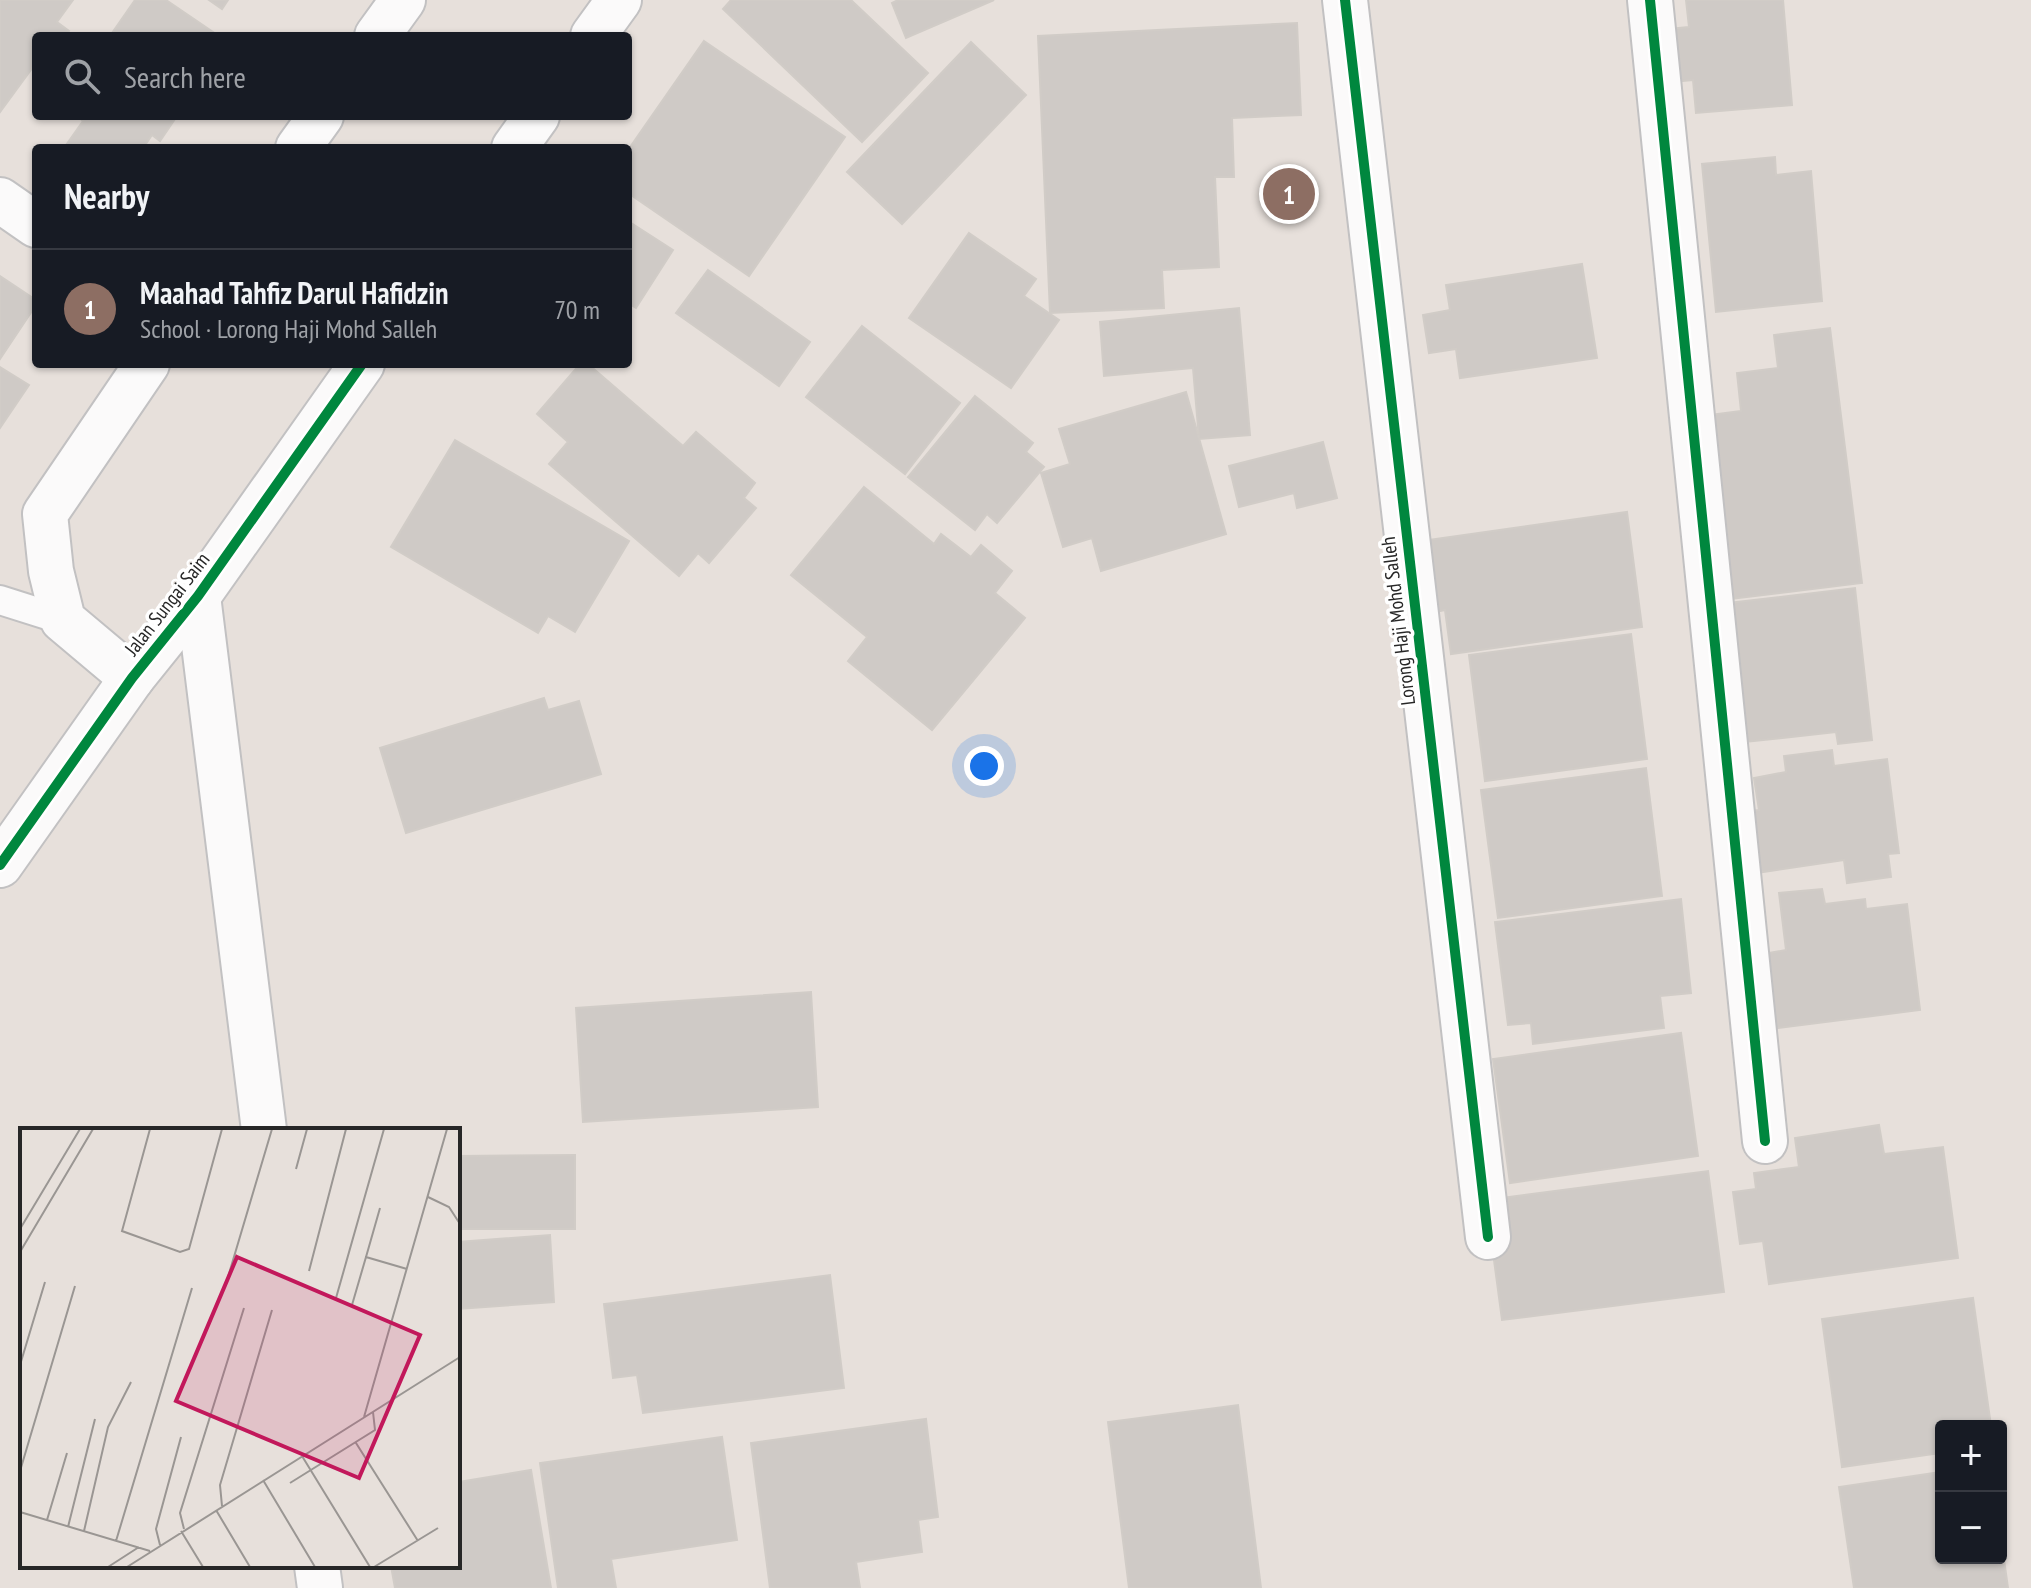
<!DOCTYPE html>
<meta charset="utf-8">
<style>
:root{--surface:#171b24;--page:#20242c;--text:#f1f3f6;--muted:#9ea1a6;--line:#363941;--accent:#0b8043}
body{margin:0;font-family:"PT Sans Narrow",sans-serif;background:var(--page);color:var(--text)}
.controls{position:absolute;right:24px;bottom:24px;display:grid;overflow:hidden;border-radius:8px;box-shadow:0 2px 6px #0004}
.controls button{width:72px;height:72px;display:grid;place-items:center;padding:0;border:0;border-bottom:2px solid var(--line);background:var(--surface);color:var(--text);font:40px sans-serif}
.you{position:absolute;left:984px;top:766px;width:28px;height:28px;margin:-20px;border:6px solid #fff;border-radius:50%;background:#1a73e8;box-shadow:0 0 0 12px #1a73e833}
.badge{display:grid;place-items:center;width:52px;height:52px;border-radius:50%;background:var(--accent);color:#fff;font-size:26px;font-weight:700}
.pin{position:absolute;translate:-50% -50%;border:4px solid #fff;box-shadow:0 2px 8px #0006}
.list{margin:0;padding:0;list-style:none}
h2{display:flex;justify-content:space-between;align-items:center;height:104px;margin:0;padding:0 32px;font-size:34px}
h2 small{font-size:26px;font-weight:400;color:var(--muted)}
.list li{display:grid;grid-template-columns:52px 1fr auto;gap:24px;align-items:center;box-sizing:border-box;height:120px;padding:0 32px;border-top:2px solid var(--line)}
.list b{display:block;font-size:30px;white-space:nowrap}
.list p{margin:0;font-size:26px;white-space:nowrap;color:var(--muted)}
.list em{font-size:26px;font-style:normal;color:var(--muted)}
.icon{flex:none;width:44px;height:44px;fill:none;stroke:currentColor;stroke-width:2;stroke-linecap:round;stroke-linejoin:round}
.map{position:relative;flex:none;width:2031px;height:1588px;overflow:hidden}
.search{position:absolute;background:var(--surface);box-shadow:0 2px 6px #0004;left:32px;top:32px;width:600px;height:88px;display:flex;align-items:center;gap:20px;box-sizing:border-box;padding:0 28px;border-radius:8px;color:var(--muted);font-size:30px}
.panel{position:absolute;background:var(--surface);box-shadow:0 2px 6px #0004;left:32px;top:144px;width:600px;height:224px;border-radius:8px}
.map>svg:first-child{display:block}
.building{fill:#cfcac6;stroke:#d1ccc7;stroke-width:2}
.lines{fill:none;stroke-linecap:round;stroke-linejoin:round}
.lane-casing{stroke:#c2c1c2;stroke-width:32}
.street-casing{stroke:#c2c1c2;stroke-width:48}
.secondary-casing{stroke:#c2c1c2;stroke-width:48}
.lane{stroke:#fbfafa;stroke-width:28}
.street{stroke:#fbfafa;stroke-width:44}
.secondary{stroke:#fbfafa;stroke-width:44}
.cycleway-casing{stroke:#fff;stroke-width:15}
.cycleway{stroke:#00873e;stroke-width:10}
.labels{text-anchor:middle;stroke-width:7;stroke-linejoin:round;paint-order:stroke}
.street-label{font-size:20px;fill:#272727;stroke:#fff}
.inset-road{fill:none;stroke:#9a9693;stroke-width:2}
.view{fill:#c2185b;fill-opacity:0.15;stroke:#c2185b;stroke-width:4}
.inset-edge{fill:none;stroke:#272727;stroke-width:4}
</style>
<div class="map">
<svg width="2031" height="1588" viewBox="0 0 2031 1588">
<rect width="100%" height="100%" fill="#e7e0db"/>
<g class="building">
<path d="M 0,0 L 73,0 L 57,22 L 69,31 L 65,36 L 36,36 L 36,63 L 0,112 Z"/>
<path d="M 135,0 L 166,0 L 216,34 L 110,36 Z"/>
<path d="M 209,0 L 228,0 L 222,9 Z"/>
<path d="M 731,0 L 851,0 L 928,73 L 862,142 L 723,9 Z"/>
<path d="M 898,0 L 994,0 L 906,38 L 892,3 Z"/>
<path d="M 1686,0 L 1783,0 L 1792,105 L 1696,113 L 1693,80 L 1673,82 L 1669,29 L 1689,27 Z"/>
<path d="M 1297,23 L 1301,115 L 1232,118 L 1234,177 L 1215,177 L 1219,267 L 1162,270 L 1164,308 L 1050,313 L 1038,36 Z"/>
<path d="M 704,41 L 845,137 L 749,276 L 628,193 L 628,150 Z"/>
<path d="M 971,42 L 1026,95 L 902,224 L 847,172 Z"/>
<path d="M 77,116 L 177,116 L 160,141 L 152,135 L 143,148 L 64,148 L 83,121 Z"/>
<path d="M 1775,157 L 1776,175 L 1811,171 L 1822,301 L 1716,312 L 1702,164 Z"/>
<path d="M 628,221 L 673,250 L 636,308 L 628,303 Z"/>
<path d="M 969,233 L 1036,279 L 1024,296 L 1059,320 L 1011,388 L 909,318 Z"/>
<path d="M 1582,264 L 1597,358 L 1460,378 L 1456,349 L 1429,353 L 1423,315 L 1450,310 L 1446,285 Z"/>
<path d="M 708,270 L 810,342 L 779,386 L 676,313 Z"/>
<path d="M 0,276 L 36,300 L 36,305 L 0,359 Z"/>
<path d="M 1239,308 L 1250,435 L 1199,439 L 1193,368 L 1104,376 L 1100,322 Z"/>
<path d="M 862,326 L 960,403 L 905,474 L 806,397 Z"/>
<path d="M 1830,328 L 1862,583 L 1731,599 L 1709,415 L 1741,411 L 1737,373 L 1778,368 L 1774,335 Z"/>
<path d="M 580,364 L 588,364 L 683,446 L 696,432 L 755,483 L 744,498 L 756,508 L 709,563 L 698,553 L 679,576 L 549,464 L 568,442 L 537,414 Z"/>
<path d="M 0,367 L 29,385 L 0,428 Z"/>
<path d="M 1186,392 L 1226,534 L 1101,571 L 1092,538 L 1063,547 L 1041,473 L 1070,464 L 1059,429 Z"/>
<path d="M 975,396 L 1033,443 L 1026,452 L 1044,467 L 997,523 L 987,514 L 975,530 L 908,477 Z"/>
<path d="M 455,440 L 629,541 L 575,632 L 548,616 L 538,633 L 391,547 Z"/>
<path d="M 1323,442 L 1337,498 L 1297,508 L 1294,493 L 1239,507 L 1229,466 Z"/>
<path d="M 864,487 L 934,544 L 941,534 L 971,557 L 981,545 L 1012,571 L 995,593 L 1025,618 L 932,730 L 848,661 L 867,637 L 791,575 Z"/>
<path d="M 1627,512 L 1642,627 L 1451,654 L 1445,610 L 1431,613 L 1421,541 Z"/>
<path d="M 1855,588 L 1872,740 L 1838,744 L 1836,732 L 1745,742 L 1729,603 Z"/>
<path d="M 1631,634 L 1647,759 L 1485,781 L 1469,655 Z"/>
<path d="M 544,698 L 548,710 L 579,701 L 601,774 L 406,833 L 380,748 Z"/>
<path d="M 1832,750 L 1834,766 L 1887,759 L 1899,853 L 1888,854 L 1891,877 L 1847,883 L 1844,860 L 1743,875 L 1735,813 L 1759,810 L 1754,778 L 1786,772 L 1784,756 Z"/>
<path d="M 1646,768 L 1662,896 L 1498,918 L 1481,790 Z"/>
<path d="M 1822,889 L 1825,904 L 1865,899 L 1866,909 L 1907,904 L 1920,1010 L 1771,1029 L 1763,954 L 1786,950 L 1779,893 Z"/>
<path d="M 1681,899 L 1691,993 L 1660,996 L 1664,1028 L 1533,1044 L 1531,1023 L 1508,1025 L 1495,922 Z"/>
<path d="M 811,992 L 818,1107 L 583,1122 L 576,1008 Z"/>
<path d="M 1681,1033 L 1698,1156 L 1510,1183 L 1493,1059 Z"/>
<path d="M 1879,1125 L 1884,1154 L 1943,1147 L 1958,1258 L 1769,1284 L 1763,1241 L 1740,1244 L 1733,1192 L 1756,1189 L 1754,1173 L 1799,1167 L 1795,1138 Z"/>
<path d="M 575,1155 L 575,1229 L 458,1229 L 458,1156 Z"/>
<path d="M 1708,1171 L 1724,1292 L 1502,1320 L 1486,1200 Z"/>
<path d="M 550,1235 L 554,1302 L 458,1309 L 458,1242 Z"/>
<path d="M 830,1275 L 844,1388 L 643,1413 L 637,1375 L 613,1378 L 604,1304 Z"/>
<path d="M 1973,1298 L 1991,1426 L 1941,1426 L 1941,1453 L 1842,1467 L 1822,1319 Z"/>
<path d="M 1238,1405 L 1261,1588 L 1129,1588 L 1108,1422 Z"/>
<path d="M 926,1419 L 938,1517 L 918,1520 L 922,1552 L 856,1562 L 860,1588 L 770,1588 L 751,1443 Z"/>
<path d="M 722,1437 L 737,1540 L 611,1559 L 616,1588 L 558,1588 L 540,1463 Z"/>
<path d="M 531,1470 L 551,1588 L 395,1588 L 391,1566 L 458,1566 L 458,1482 Z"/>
<path d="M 1941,1472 L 1941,1558 L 2001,1558 L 2001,1538 L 2008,1588 L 1854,1588 L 1839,1487 Z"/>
</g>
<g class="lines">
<g class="lane-casing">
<path id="lane" d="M 0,600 L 63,620"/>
</g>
<g class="street-casing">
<g id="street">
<path d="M 1345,0 L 1488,1237"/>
<path d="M 1650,0 L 1765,1141"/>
<path d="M 377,36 L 403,0"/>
<path d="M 298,148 L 321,116"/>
<path d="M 0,200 L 36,225"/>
<path d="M 132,678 L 63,620 L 51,571 L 45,514 L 147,364"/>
</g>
</g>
<g class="secondary-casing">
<g id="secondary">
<path d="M 593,36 L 619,0"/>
<path d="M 514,148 L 537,116"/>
<path d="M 198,596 L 264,1130"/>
<path d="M 0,865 L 132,678 L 198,596 L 362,364"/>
<path d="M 317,1566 L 320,1588"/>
</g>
</g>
<use href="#lane" class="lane"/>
<use href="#street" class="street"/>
<use href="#secondary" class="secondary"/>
<g class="cycleway-casing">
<g id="cycleway">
<path d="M 1345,0 L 1488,1237"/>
<path d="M 1650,0 L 1765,1141"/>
<path d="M 0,865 L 132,678 L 198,596 L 362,364"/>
</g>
</g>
<use href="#cycleway" class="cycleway"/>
</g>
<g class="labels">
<g class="street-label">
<text transform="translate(167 604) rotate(-52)" y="7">Jalan Sungai Saim</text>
<text transform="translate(1398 621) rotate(-97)" y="7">Lorong Haji Mohd Salleh</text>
</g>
</g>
<g transform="translate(20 1128)">
<rect width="440" height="440" fill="#e7e0db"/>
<path class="inset-road" d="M 130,1 L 102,103 L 160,124 L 169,121 L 202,1M 276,41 L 287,1M 408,69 L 429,79 L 440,96M 360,80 L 346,129 L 387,141M 0,101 L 60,1M 0,124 L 73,1M 289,143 L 326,1M 208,149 L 252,1M 316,170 L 364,1M 332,177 L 346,129M 0,237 L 25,154M 344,289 L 427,1M 336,315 L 398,413M 282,328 L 350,439M 0,343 L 55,158M 243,352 L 295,439M 270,355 L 355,302 L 353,284M 202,378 L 200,357 L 252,182M 196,382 L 230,439M 0,384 L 130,423M 27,392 L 47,325M 48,399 L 75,291M 164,401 L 160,385 L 224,180M 64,403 L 88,299 L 111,254M 161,403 L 183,439M 96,413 L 172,160M 140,417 L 136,401 L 161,309M 88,439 L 119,419M 107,439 L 440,229M 354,439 L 418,400"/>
<path class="view" d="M 217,129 L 400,207 L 339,350 L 156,273 Z"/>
<rect width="440" height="440" class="inset-edge"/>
</g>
</svg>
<div class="controls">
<button>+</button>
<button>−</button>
</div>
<div class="you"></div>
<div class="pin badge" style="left:1289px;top:194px;background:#8d6e63">1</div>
<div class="search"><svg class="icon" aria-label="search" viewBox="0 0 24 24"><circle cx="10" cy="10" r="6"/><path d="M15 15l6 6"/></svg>Search here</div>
<section class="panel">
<h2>Nearby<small></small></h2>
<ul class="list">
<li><span class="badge" style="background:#8d6e63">1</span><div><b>Maahad Tahfiz Darul Hafidzin</b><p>School · Lorong Haji Mohd Salleh</p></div><em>70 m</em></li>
</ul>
</section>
</div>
